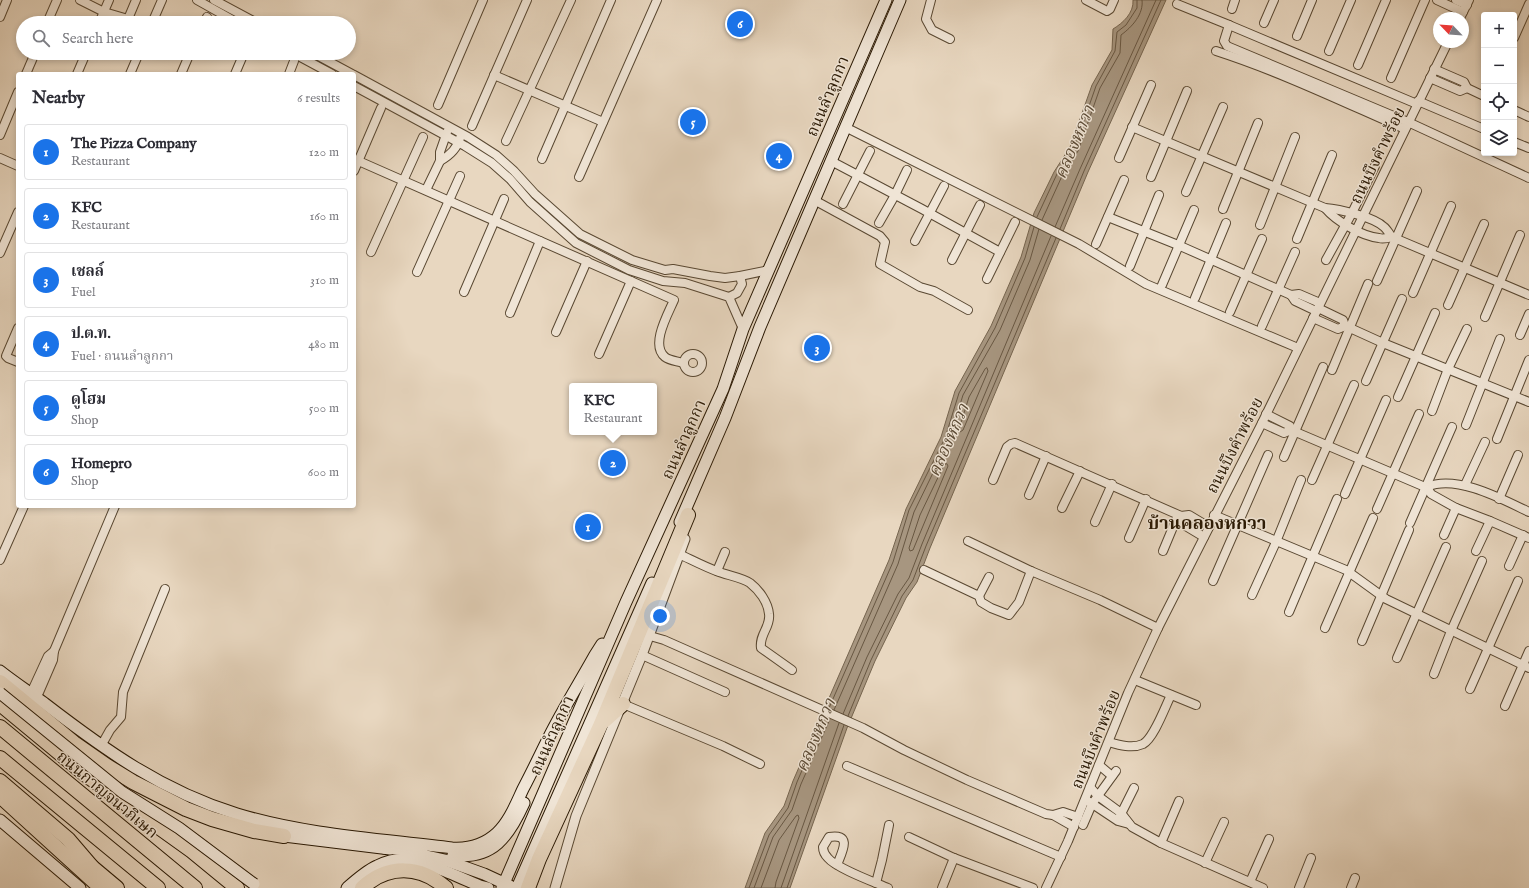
<!DOCTYPE html>
<meta charset="utf-8">
<style>
:root{--surface:#fff;--page:#f7f7f7;--text:#2b2b33;--muted:#7c7c81;--line:#e1e1e2;--accent:#1a73e8}
body{margin:0;font-family:"IM FELL English","Noto Serif Thai",serif;background:var(--page);color:var(--text)}
.controls{position:absolute;right:12px;top:12px;display:grid;overflow:hidden;border-radius:4px;box-shadow:0 2px 6px #0003}
.controls button{width:36px;height:36px;display:grid;place-items:center;padding:0;border:0;border-bottom:1px solid var(--line);background:var(--surface);color:var(--text);font:20px sans-serif}
.compass{position:absolute;left:1433px;top:12px;width:36px;height:36px;border-radius:50%;background:var(--surface);box-shadow:0 2px 6px #0003;rotate:295deg}
.you{position:absolute;left:660px;top:616px;width:14px;height:14px;margin:-10px;border:3px solid #fff;border-radius:50%;background:#1a73e8;box-shadow:0 0 0 6px #1a73e833}
.badge{display:grid;place-items:center;width:26px;height:26px;border-radius:50%;background:var(--accent);color:#fff;font-size:13px;font-weight:700}
.pin{position:absolute;translate:-50% -50%;border:2px solid #fff;box-shadow:0 1px 4px #0006}
.popup{position:absolute;left:569px;top:383px;width:88px;height:52px;box-sizing:border-box;display:grid;place-content:center;border-radius:4px;background:var(--surface);filter:drop-shadow(0 1px 3px #0005);font-size:13px;white-space:nowrap;color:var(--muted)}
.popup b{font-size:15px;color:var(--text)}
.popup::after{content:'';position:absolute;left:50%;top:100%;margin-left:-8px;border:8px solid transparent;border-top-color:var(--surface)}
.list{margin:0;padding:0;list-style:none}
h2{display:flex;justify-content:space-between;align-items:center;height:52px;margin:0;padding:0 16px;font-size:17px}
h2 small{font-size:13px;font-weight:400;color:var(--muted)}
.list li{display:grid;grid-template-columns:26px 1fr auto;gap:12px;align-items:center;box-sizing:border-box;height:56px;margin:0 8px 8px;padding:0 8px;border:1px solid var(--line);border-radius:4px}
.list b{display:block;font-size:15px;white-space:nowrap}
.list p{margin:0;font-size:13px;white-space:nowrap;color:var(--muted)}
.list em{font-size:13px;font-style:normal;color:var(--muted)}
.icon{flex:none;width:22px;height:22px;fill:none;stroke:currentColor;stroke-width:2;stroke-linecap:round;stroke-linejoin:round}
.map{position:relative;flex:none;width:1529px;height:888px;overflow:hidden}
.search{position:absolute;background:var(--surface);box-shadow:0 2px 6px #0003;left:16px;top:16px;width:340px;height:44px;display:flex;align-items:center;gap:10px;box-sizing:border-box;padding:0 14px;border-radius:22px;color:var(--muted);font-size:15px}
.panel{position:absolute;background:var(--surface);box-shadow:0 2px 6px #0003;left:16px;top:72px;width:340px;height:436px;border-radius:4px}
.map>svg:first-child{display:block}
.water{fill:#a79680;stroke:#75644e}
.lines{fill:none;stroke-linecap:round;stroke-linejoin:round}
.shore{stroke:#685742;stroke-width:1}
.minor-casing{stroke:#594832;stroke-width:10}
.tertiary-casing{stroke:#594832;stroke-width:11}
.secondary-casing{stroke:#291803;stroke-width:13}
.motorway-casing{stroke:#291803;stroke-width:16}
.minor{stroke:#f0e5d6;stroke-width:8}
.tertiary{stroke:#f0e5d6;stroke-width:9}
.secondary{stroke:#f0e5d6;stroke-width:11}
.motorway{stroke:#e8d7c0;stroke-width:14}
.secondary-bridge-casing{stroke:#291803;stroke-width:13;stroke-linecap:butt}
.secondary-bridge{stroke:#f0e5d6;stroke-width:11}
.labels{text-anchor:middle;stroke-width:3;stroke-linejoin:round;paint-order:stroke}
.street-label{font-size:16px;fill:#291803;stroke:#f0e5d6}
.water-label{font-size:17px;font-style:italic;fill:#5b4a35;stroke:#f0e5d6}
.quarter-label{font-size:18px;font-weight:bold;fill:#291803;stroke:#f0e5d6}
</style>
<div class="map">
<svg width="1529" height="888" viewBox="0 0 1529 888">
<rect width="100%" height="100%" fill="#e8d7c0"/>
<filter id="stains"><feTurbulence type="fractalNoise" baseFrequency=".005" numOctaves="4"/><feColorMatrix values="0 0 0 0 .2 0 0 0 0 .09 0 0 0 0 .02 0 0 0 .5 -.17"/></filter>
<radialGradient id="worn" r=".72"><stop offset=".6" stop-color="#630" stop-opacity="0"/><stop offset="1" stop-color="#630" stop-opacity=".3"/></radialGradient>
<path class="water" d="M 1133,0 L 1166,0 L 1088,172 L 930,548 L 917,582 L 906,598 L 875,661 L 847,728 L 790,888 L 745,888 L 765,833 L 784,806 L 793,781 L 889,560 L 906,509 L 941,437 L 955,391 L 991,326 L 1021,257 L 1034,213 L 1054,172 L 1070,147 L 1092,85 L 1112,50 L 1113,29 C 1123,23 1134,13 1133,0 Z"/>
<g class="lines">
<g class="shore">
<path d="M 1037,217 L 1057,174 L 1074,149 L 1096,86 L 1115,51 L 1117,32 L 1126,25 L 1137,8 L 1137,0"/>
<path d="M 1042,220 L 1062,176 L 1078,151 L 1100,88 L 1120,53 L 1121,35 C 1132,27 1144,14 1142,0"/>
<path d="M 1055,227 L 1080,169 L 1156,0"/>
<path d="M 1060,229 L 1084,171 L 1161,0"/>
<path d="M 987,368 L 988,371 L 963,430 L 960,432 L 959,429 L 969,397 L 985,369 Z"/>
<path d="M 947,464 L 948,466 L 913,550 L 910,551 L 909,548 L 920,515 L 944,465 Z"/>
<path d="M 829,708 L 893,562 L 909,510 L 945,438 L 959,393 L 995,328 L 1025,258 L 1034,227"/>
<path d="M 834,710 L 898,564 L 914,512 L 949,440 L 963,395 L 1000,330 L 1030,260 L 1039,229"/>
<path d="M 843,714 L 867,657 L 898,594 L 909,578 L 922,544 L 1051,236"/>
<path d="M 848,716 L 871,660 L 902,596 L 913,580 L 926,546 L 1056,238"/>
<path d="M 749,888 L 769,835 L 788,808 L 797,782 L 825,717"/>
<path d="M 754,888 L 773,837 L 792,810 L 801,784 L 830,719"/>
<path d="M 761,888 L 779,840 L 796,816 L 798,815 L 799,818 L 776,882 L 775,888"/>
<path d="M 781,888 L 839,723"/>
<path d="M 787,888 L 844,725"/>
</g>
<g class="minor-casing">
<g id="minor">
<path d="M 80,0 L 104,12 L 128,19 L 134,23"/>
<path d="M 197,0 L 238,23"/>
<path d="M 214,0 L 257,23"/>
<path d="M 931,0 L 926,19 L 932,30 L 950,39"/>
<path d="M 1086,0 L 1107,11 L 1110,9 L 1114,0"/>
<path d="M 1437,0 L 1463,12"/>
<path d="M 1456,0 L 1467,5"/>
<path d="M 1177,4 L 1229,25 L 1224,41 L 1227,46 L 1408,122 L 1529,178"/>
<path d="M 1232,9 L 1235,0"/>
<path d="M 0,17 L 7,0"/>
<path d="M 1460,18 L 1469,0"/>
<path d="M 128,19 L 136,0"/>
<path d="M 47,23 L 57,0"/>
<path d="M 99,23 L 109,0"/>
<path d="M 152,23 L 162,0"/>
<path d="M 204,23 L 207,17"/>
<path d="M 1264,23 L 1274,0"/>
<path d="M 1229,25 L 1417,104"/>
<path d="M 1297,36 L 1312,0"/>
<path d="M 1514,38 L 1529,4"/>
<path d="M 1216,51 C 1281,72 1343,102 1405,129"/>
<path d="M 1329,51 L 1351,0"/>
<path d="M 293,53 L 332,74"/>
<path d="M 313,53 L 352,74"/>
<path d="M 1358,65 L 1386,0"/>
<path d="M 1434,69 L 1464,82 L 1467,88 L 1484,96"/>
<path d="M 26,74 L 35,53"/>
<path d="M 77,74 L 86,53"/>
<path d="M 130,74 L 139,53"/>
<path d="M 181,74 L 190,53"/>
<path d="M 235,74 L 244,53"/>
<path d="M 289,74 L 294,61"/>
<path d="M 354,75 L 468,137 L 496,155 L 514,171 L 535,194 L 580,234 L 632,260 L 665,270 L 673,269 L 710,276 L 725,278 L 740,276 L 769,270"/>
<path d="M 494,75 L 603,122"/>
<path d="M 1391,78 L 1425,0"/>
<path d="M 1430,78 L 1460,91 L 1467,88"/>
<path d="M 354,86 L 465,146 L 492,163 L 510,179 L 530,202 L 576,243 L 629,270 L 663,281 L 685,283 L 729,297 L 743,329"/>
<path d="M 1418,101 L 1484,129"/>
<path d="M 438,105 L 483,0"/>
<path d="M 1514,110 L 1529,117"/>
<path d="M 472,126 L 527,0"/>
<path d="M 845,127 L 1079,244 L 1146,284 L 1298,348"/>
<path d="M 1132,127 L 1325,208 C 1339,209 1374,217 1384,227 C 1387,229 1389,234 1392,237"/>
<path d="M 0,135 L 18,92"/>
<path d="M 506,141 L 571,0"/>
<path d="M 1514,142 L 1529,148"/>
<path d="M 0,158 L 18,166"/>
<path d="M 1119,158 L 1151,85"/>
<path d="M 354,159 L 674,300 C 668,314 650,345 665,357 C 670,361 678,361 683,363"/>
<path d="M 542,159 L 611,0"/>
<path d="M 440,161 C 449,156 457,149 460,138"/>
<path d="M 831,161 L 922,209 L 1000,252"/>
<path d="M 354,171 L 381,108"/>
<path d="M 579,177 L 657,0"/>
<path d="M 1151,177 L 1187,91"/>
<path d="M 426,190 L 440,161 L 440,152 L 447,132"/>
<path d="M 1186,192 L 1223,107"/>
<path d="M 814,200 L 880,236 L 885,242 L 880,264 L 920,287 L 934,291 L 968,310"/>
<path d="M 843,204 L 870,151"/>
<path d="M 1325,208 C 1336,221 1361,236 1379,238 C 1383,239 1388,238 1392,237 L 1529,295"/>
<path d="M 1223,209 L 1258,123"/>
<path d="M 1108,217 L 1178,245 L 1291,295 L 1295,301 L 1316,311"/>
<path d="M 879,223 L 895,195 L 907,170"/>
<path d="M 1260,225 L 1295,137"/>
<path d="M 1297,239 L 1332,155"/>
<path d="M 915,241 L 944,186"/>
<path d="M 1096,244 L 1124,180"/>
<path d="M 371,252 L 423,137"/>
<path d="M 0,253 L 18,212"/>
<path d="M 952,260 L 980,205"/>
<path d="M 1326,260 L 1352,213 L 1375,166"/>
<path d="M 1130,266 L 1159,195"/>
<path d="M 417,272 L 460,176"/>
<path d="M 987,279 L 1015,222"/>
<path d="M 1377,281 L 1417,191"/>
<path d="M 1162,285 L 1194,210"/>
<path d="M 464,292 L 504,199"/>
<path d="M 1413,293 L 1451,206"/>
<path d="M 1291,295 L 1299,294 L 1320,303"/>
<path d="M 729,297 L 737,293 L 742,284 L 740,276"/>
<path d="M 1195,298 L 1226,223"/>
<path d="M 1448,305 L 1484,224"/>
<path d="M 1318,308 L 1343,320 L 1345,326"/>
<path d="M 1230,312 L 1262,239"/>
<path d="M 510,313 L 540,241"/>
<path d="M 1485,317 L 1520,235"/>
<path d="M 1313,318 L 1338,329 L 1345,326 L 1350,328 L 1383,343 L 1529,402"/>
<path d="M 1262,326 L 1295,252"/>
<path d="M 18,328 L 6,356 L 8,358 L 18,362"/>
<path d="M 556,332 L 587,261"/>
<path d="M 1520,335 L 1529,314"/>
<circle cx="693" cy="363" r="9"/>
<path d="M 599,354 L 631,281"/>
<path d="M 1332,370 L 1368,284"/>
<path d="M 1366,381 L 1402,299"/>
<path d="M 1398,397 L 1435,313"/>
<path d="M 1432,411 L 1448,369 L 1467,329"/>
<path d="M 1266,414 L 1290,426 L 1291,430 L 1425,487 L 1427,487 L 1431,494 L 1456,508 L 1490,521 L 1529,538"/>
<path d="M 1262,423 L 1284,433 L 1291,430"/>
<path d="M 1466,425 L 1500,339"/>
<path d="M 1497,439 L 1529,360"/>
<path d="M 1284,457 L 1323,367"/>
<path d="M 993,480 L 1007,447 L 1011,444 L 1015,443 L 1181,516 L 1189,515 L 1209,527"/>
<path d="M 1312,480 L 1354,385"/>
<path d="M 1465,485 L 1485,442"/>
<path d="M 1427,487 C 1456,474 1502,499 1529,512"/>
<path d="M 1345,494 L 1386,400"/>
<path d="M 1029,495 L 1046,456"/>
<path d="M 1499,499 L 1518,455"/>
<path d="M 1062,508 L 1080,471"/>
<path d="M 1377,509 L 1419,414"/>
<path d="M 1214,515 L 1346,570 L 1386,599 L 1529,668"/>
<path d="M 1181,516 L 1184,525 L 1204,537"/>
<path d="M 1095,522 L 1112,484"/>
<path d="M 1410,523 L 1452,427"/>
<path d="M 1444,535 L 1456,508"/>
<path d="M 1129,538 L 1146,499"/>
<path d="M 968,541 L 1031,571"/>
<path d="M 1163,551 L 1178,515"/>
<path d="M 1476,551 L 1490,521"/>
<path d="M 679,554 C 692,560 705,567 719,572 C 727,575 743,578 750,583 C 759,590 768,602 769,614 C 771,627 759,634 761,648 L 792,670"/>
<path d="M 0,560 L 24,506"/>
<path d="M 1509,566 L 1523,535"/>
<path d="M 924,570 L 979,596 L 981,602 L 991,608 L 1009,615 L 1019,602 L 1031,571 L 1100,600 L 1158,628"/>
<path d="M 717,571 L 725,552"/>
<path d="M 1213,581 L 1268,455"/>
<path d="M 1252,595 L 1276,542 L 1301,480"/>
<path d="M 979,596 L 989,577"/>
<path d="M 1289,612 L 1337,499"/>
<path d="M 1325,628 L 1373,518"/>
<path d="M 650,636 L 664,640 L 863,728 L 904,750 L 967,780 L 1046,814 L 1053,815 L 1074,827"/>
<path d="M 1362,641 L 1409,530"/>
<path d="M 642,655 L 725,692"/>
<path d="M 1397,658 L 1446,547"/>
<path d="M 1434,674 L 1451,631 L 1482,561"/>
<path d="M 1135,680 L 1196,705"/>
<path d="M 1470,689 L 1518,581"/>
<path d="M 31,693 L 48,656 L 54,651"/>
<path d="M 37,697 L 53,660 L 54,651 L 115,506"/>
<path d="M 623,704 L 723,746 L 760,764"/>
<path d="M 1505,706 L 1529,651"/>
<path d="M 1109,742 C 1119,745 1132,749 1143,744 C 1154,738 1165,707 1171,695"/>
<path d="M 101,746 L 110,730 L 121,717 L 123,692 L 165,589"/>
<path d="M 1099,765 L 1112,776"/>
<path d="M 847,766 L 1061,857"/>
<path d="M 1090,787 L 1098,796 L 1121,813 L 1132,827 L 1161,843 L 1263,888"/>
<path d="M 1088,801 L 1118,821 L 1129,824"/>
<path d="M 1053,815 L 1063,812 L 1078,817"/>
<path d="M 1119,818 L 1134,788"/>
<path d="M 1083,825 L 1092,804 L 1116,771"/>
<path d="M 909,837 L 954,858 L 1033,888"/>
<path d="M 1161,843 L 1179,801"/>
<path d="M 1205,863 L 1224,822"/>
<path d="M 837,865 C 842,852 853,833 829,837 L 823,847 C 823,851 825,855 828,858 C 836,868 874,882 888,888"/>
<path d="M 1250,882 L 1269,839"/>
<path d="M 876,883 L 882,860 L 889,825"/>
<path d="M 942,888 L 954,858"/>
<path d="M 1046,888 L 1068,841 L 1128,693 L 1158,628 L 1262,423 L 1448,42"/>
<path d="M 1299,888 L 1311,858"/>
<path d="M 1351,888 L 1355,878"/>
</g>
</g>
<g class="tertiary-casing">
<path id="tertiary" d="M 555,888 L 576,816 L 642,655 L 685,539"/>
</g>
<g class="secondary-casing">
<g id="secondary">
<path d="M 680,522 L 725,418 L 760,327 L 900,0"/>
<path d="M 0,671 C 14,682 29,692 44,703 C 105,750 162,791 237,814 C 306,835 380,839 452,848 C 468,849 484,845 497,833 C 509,822 516,804 523,789 C 532,772 540,755 549,737 C 563,709 580,682 595,655 L 602,644"/>
<path d="M 0,820 L 80,888"/>
<path d="M 277,832 L 284,836 L 390,849"/>
<path d="M 384,848 L 422,851"/>
<path d="M 413,853 L 445,860 L 484,874 L 510,886"/>
<path d="M 453,855 C 493,860 509,836 524,803"/>
<path d="M 347,888 C 356,880 366,871 377,866 C 403,853 421,861 445,871 C 457,876 468,881 480,886 L 488,888"/>
<path d="M 502,888 L 626,602 L 723,389 L 743,329 L 886,0"/>
<path d="M 517,888 L 652,583"/>
</g>
</g>
<g class="motorway-casing">
<g id="motorway">
<path d="M 0,682 L 74,743 L 107,766 L 133,782 L 186,809 L 212,819 L 254,831 L 284,836"/>
<path d="M 0,704 L 86,775 L 192,851 L 237,888"/>
<path d="M 604,721 L 623,704"/>
<path d="M 0,727 L 195,888"/>
<path d="M 0,758 L 158,888"/>
<path d="M 0,781 L 68,839 L 92,867"/>
<path d="M 0,796 L 101,888"/>
<path d="M 86,862 L 117,888"/>
<path d="M 362,888 C 388,864 420,865 446,888"/>
<path d="M 528,888 L 539,859 L 601,724 L 688,515"/>
</g>
</g>
<use href="#minor" class="minor"/>
<use href="#tertiary" class="tertiary"/>
<use href="#secondary" class="secondary"/>
<use href="#motorway" class="motorway"/>
<g class="secondary-bridge-casing">
<path id="secondary-bridge" d="M 0,693 L 122,792 L 179,828 L 254,884"/>
</g>
<use href="#secondary-bridge" class="secondary-bridge"/>
</g>
<g class="labels">
<g class="street-label">
<text transform="translate(827 96) rotate(-67)" y="6">ถนนลำลูกกา</text>
<text transform="translate(1377 155) rotate(-64)" y="6">ถนนบึงคำพร้อย</text>
<text transform="translate(683 439) rotate(-66)" y="6">ถนนลำลูกกา</text>
<text transform="translate(1234 445) rotate(-63)" y="6">ถนนบึงคำพร้อย</text>
<text transform="translate(551 735) rotate(-66)" y="6">ถนนลำลูกกา</text>
<text transform="translate(1095 739) rotate(-68)" y="6">ถนนบึงคำพร้อย</text>
<text transform="translate(108 794) rotate(40)" y="6">ถนนกาญจนาภิเษก</text>
</g>
<g class="water-label">
<text transform="translate(1074 142) rotate(-67)" y="6">คลองหกวา</text>
<text transform="translate(948 440) rotate(-66)" y="6">คลองหกวา</text>
<text transform="translate(815 735) rotate(-67)" y="6">คลองหกวา</text>
</g>
<g class="quarter-label">
<text x="1207" y="529">บ้านคลองหกวา</text>
</g>
</g>
<rect width="100%" height="100%" filter="url(#stains)"/>
<rect width="100%" height="100%" fill="url(#worn)"/>
</svg>
<div class="controls">
<button>+</button>
<button>−</button>
<button><svg class="icon" aria-label="locate" viewBox="0 0 24 24"><circle cx="12" cy="12" r="6"/><path d="M12 2v4M12 18v4M2 12h4M18 12h4"/></svg></button>
<button><svg class="icon" aria-label="layers" viewBox="0 0 24 24"><path d="M12 4l9 5-9 5-9-5zM3 14l9 5 9-5"/></svg></button>
</div>
<svg class="compass" viewBox="-18 -18 36 36"><path d="M0-13l5 13h-10z" fill="#e53935"/><path d="M0 13l5-13h-10z" fill="#7c7c81"/></svg>
<div class="you"></div>
<div class="pin badge" style="left:588px;top:527px">1</div>
<div class="pin badge" style="left:613px;top:463px">2</div>
<div class="popup"><b>KFC</b>Restaurant</div>
<div class="pin badge" style="left:817px;top:348px">3</div>
<div class="pin badge" style="left:779px;top:156px">4</div>
<div class="pin badge" style="left:693px;top:122px">5</div>
<div class="pin badge" style="left:740px;top:24px">6</div>
<div class="search"><svg class="icon" aria-label="search" viewBox="0 0 24 24"><circle cx="10" cy="10" r="6"/><path d="M15 15l6 6"/></svg>Search here</div>
<section class="panel">
<h2>Nearby<small>6 results</small></h2>
<ul class="list">
<li><span class="badge">1</span><div><b>The Pizza Company</b><p>Restaurant</p></div><em>120 m</em></li>
<li><span class="badge">2</span><div><b>KFC</b><p>Restaurant</p></div><em>160 m</em></li>
<li><span class="badge">3</span><div><b>เชลล์</b><p>Fuel</p></div><em>310 m</em></li>
<li><span class="badge">4</span><div><b>ป.ต.ท.</b><p>Fuel · ถนนลำลูกกา</p></div><em>480 m</em></li>
<li><span class="badge">5</span><div><b>ดูโฮม</b><p>Shop</p></div><em>500 m</em></li>
<li><span class="badge">6</span><div><b>Homepro</b><p>Shop</p></div><em>600 m</em></li>
</ul>
</section>
</div>
